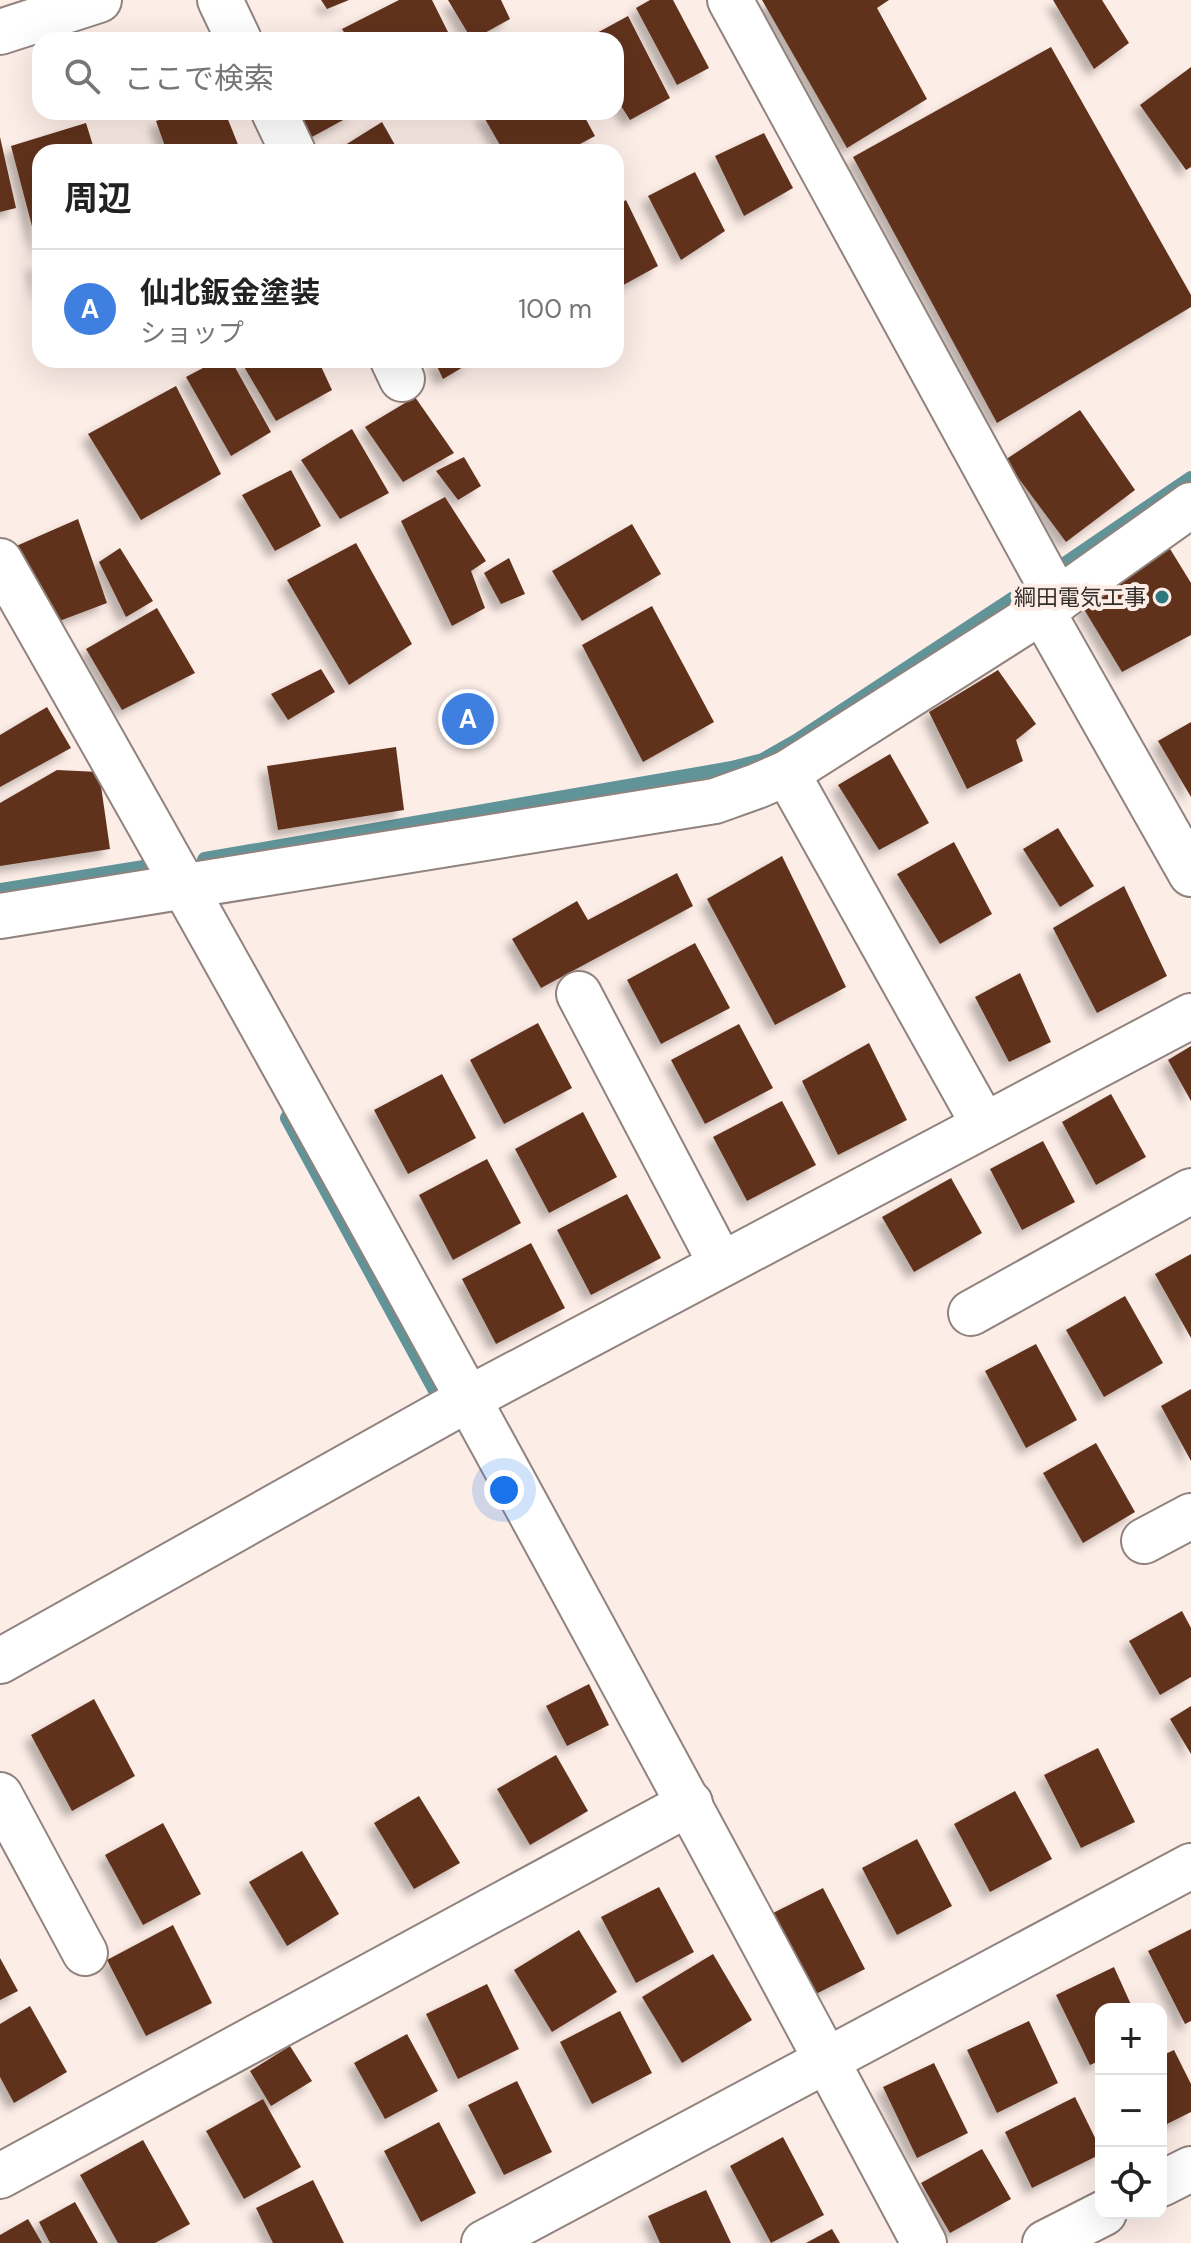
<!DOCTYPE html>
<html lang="ja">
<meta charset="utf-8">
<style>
:root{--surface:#fff;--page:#f2f2f2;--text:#222;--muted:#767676;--line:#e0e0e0;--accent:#7c3aed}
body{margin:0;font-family:"DM Sans","Noto Sans JP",sans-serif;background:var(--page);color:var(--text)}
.controls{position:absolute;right:24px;bottom:24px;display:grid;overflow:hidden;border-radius:16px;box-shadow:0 8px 32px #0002}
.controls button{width:72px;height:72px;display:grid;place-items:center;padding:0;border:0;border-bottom:2px solid var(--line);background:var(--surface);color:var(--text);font:40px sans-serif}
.you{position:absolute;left:504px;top:1490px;width:28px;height:28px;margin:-20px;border:6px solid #fff;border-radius:50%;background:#1a73e8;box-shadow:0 0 0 12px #1a73e833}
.badge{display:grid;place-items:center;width:52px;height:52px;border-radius:50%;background:var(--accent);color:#fff;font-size:26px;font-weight:700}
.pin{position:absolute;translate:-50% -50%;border:4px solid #fff;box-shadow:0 2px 8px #0006}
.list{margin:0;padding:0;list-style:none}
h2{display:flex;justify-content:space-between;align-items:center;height:104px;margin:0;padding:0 32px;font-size:34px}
h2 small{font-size:26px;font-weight:400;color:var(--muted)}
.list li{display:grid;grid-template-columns:52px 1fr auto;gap:24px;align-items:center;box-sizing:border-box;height:120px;padding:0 32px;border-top:2px solid var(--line)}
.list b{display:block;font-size:30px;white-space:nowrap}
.list p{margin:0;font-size:26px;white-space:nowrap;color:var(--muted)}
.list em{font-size:26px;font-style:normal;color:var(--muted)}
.icon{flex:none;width:44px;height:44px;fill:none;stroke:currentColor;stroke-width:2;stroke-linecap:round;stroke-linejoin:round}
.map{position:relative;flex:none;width:1191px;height:2243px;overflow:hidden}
.search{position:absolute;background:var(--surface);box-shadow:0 8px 32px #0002;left:32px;top:32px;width:592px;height:88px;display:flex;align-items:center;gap:20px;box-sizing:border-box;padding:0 28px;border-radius:24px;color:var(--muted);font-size:30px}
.panel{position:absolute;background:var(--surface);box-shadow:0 8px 32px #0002;left:32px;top:144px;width:592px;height:224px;border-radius:24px}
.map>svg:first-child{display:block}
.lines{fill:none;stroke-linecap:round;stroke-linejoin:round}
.stream{stroke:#609499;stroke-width:16}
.building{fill:#61311d;filter:url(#shadow)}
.minor-casing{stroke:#90827d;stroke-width:48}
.minor{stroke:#fff;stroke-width:44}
.poi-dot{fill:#2e777f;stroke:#fdede7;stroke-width:3}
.labels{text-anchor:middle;stroke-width:8;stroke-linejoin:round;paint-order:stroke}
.poi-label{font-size:22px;fill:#322d2a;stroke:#fdede7;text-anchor:end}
</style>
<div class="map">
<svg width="1191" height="2243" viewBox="0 0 1191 2243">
<defs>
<filter id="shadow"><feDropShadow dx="-7" dy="7" stdDeviation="4" flood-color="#0004"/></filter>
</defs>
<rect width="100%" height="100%" fill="#fdede7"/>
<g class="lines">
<g class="stream">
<path d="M 1066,564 L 1191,479"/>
<path d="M 205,860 L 732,769 L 763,761 L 798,741 L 1014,599"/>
<path d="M 0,891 L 144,868"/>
<path d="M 288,1118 L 438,1394"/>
</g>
</g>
<g class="building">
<path d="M 321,0 L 349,0 L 327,9 Z"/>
<path d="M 399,0 L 432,0 L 452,40 L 349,40 L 342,29 Z"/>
<path d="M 448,0 L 501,0 L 510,19 L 472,40 Z"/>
<path d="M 650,0 L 673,0 L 709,68 L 677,85 L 636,8 Z"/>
<path d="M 762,0 L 889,0 L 877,8 L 927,99 L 847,148 Z"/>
<path d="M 1053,0 L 1102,0 L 1129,43 L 1094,69 Z"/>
<path d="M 628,16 L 670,98 L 630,120 L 616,98 L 616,40 L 584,40 Z"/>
<path d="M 1051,47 L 1191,295 L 1191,307 L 997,423 L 853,157 Z"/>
<path d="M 1191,67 L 1191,167 L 1186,170 L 1140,105 Z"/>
<path d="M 186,112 L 225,112 L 241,152 L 167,152 L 156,121 Z"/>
<path d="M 297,112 L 358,112 L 310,138 Z"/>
<path d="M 481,112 L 582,112 L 595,136 L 565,152 L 504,152 Z"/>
<path d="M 382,122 L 399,152 L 334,152 Z"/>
<path d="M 86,123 L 95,152 L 40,152 L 39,253 L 11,146 Z"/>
<path d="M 764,133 L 793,188 L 744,216 L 715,156 Z"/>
<path d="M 0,137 L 16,208 L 0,212 Z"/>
<path d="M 695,172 L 725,231 L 681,260 L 648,196 Z"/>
<path d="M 626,200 L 658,266 L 616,289 L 616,206 Z"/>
<path d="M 40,262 L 40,294 L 38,294 L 33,264 Z"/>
<path d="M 218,360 L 231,360 L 271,432 L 231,456 L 186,377 Z"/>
<path d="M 240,360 L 318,360 L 332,390 L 276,421 Z"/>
<path d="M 434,360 L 475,360 L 443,379 Z"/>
<path d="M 176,386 L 221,474 L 141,520 L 88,434 Z"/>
<path d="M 415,397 L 454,453 L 403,482 L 365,427 Z"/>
<path d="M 1080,410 L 1135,490 L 1066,542 L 1005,460 Z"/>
<path d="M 352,429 L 389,493 L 340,519 L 301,460 Z"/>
<path d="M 464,457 L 481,486 L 458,500 L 436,471 Z"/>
<path d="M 291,470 L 321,526 L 275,551 L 242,495 Z"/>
<path d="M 445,497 L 486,561 L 471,571 L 485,608 L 452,626 L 401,521 Z"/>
<path d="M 78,519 L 107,603 L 54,623 L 14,547 Z"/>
<path d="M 632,524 L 661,574 L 582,621 L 552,571 Z"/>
<path d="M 356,543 L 412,644 L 349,685 L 287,580 Z"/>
<path d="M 1167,544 L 1191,583 L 1191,635 L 1122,672 L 1082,606 Z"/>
<path d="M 120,548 L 153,601 L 126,617 L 99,562 Z"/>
<path d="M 509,558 L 525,594 L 501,604 L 484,573 Z"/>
<path d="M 652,606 L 714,722 L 643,762 L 582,645 Z"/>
<path d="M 157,608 L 195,673 L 122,710 L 86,649 Z"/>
<path d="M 321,669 L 335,692 L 288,720 L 271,694 Z"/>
<path d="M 998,670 L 1036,724 L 1016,740 L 1023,761 L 967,789 L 929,712 Z"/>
<path d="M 47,707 L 71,748 L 0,787 L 0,735 Z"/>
<path d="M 1191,722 L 1191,797 L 1158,741 Z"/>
<path d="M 396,747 L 404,810 L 278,830 L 267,766 Z"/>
<path d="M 890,754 L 929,823 L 879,850 L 838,785 Z"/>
<path d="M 57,770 L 99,772 L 110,849 L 0,866 L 0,803 Z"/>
<path d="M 1058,828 L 1094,886 L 1060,907 L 1023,849 Z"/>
<path d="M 954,842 L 992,914 L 940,944 L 897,874 Z"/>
<path d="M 782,856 L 846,987 L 775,1025 L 707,899 Z"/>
<path d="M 677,873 L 693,906 L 541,988 L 512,939 L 577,901 L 588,920 Z"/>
<path d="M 1124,886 L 1167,976 L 1097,1013 L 1053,928 Z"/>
<path d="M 695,943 L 730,1008 L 661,1044 L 627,980 Z"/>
<path d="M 1020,973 L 1051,1042 L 1009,1062 L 975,997 Z"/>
<path d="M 538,1023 L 572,1088 L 504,1124 L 470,1060 Z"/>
<path d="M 739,1024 L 773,1088 L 705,1124 L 671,1060 Z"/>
<path d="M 869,1043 L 907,1120 L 838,1155 L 802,1081 Z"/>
<path d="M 1191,1046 L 1191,1101 L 1168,1060 Z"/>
<path d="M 442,1074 L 476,1138 L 408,1174 L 374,1110 Z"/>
<path d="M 1111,1094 L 1146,1157 L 1096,1185 L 1062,1122 Z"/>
<path d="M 782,1101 L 816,1165 L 747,1201 L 713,1137 Z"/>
<path d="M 583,1112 L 617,1177 L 549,1213 L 515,1149 Z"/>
<path d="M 1043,1141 L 1075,1202 L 1022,1230 L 990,1169 Z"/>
<path d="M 487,1159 L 521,1223 L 453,1260 L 419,1195 Z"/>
<path d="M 951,1178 L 982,1233 L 914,1272 L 882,1217 Z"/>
<path d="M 627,1194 L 661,1258 L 591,1295 L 557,1230 Z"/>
<path d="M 531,1243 L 565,1308 L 496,1344 L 462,1279 Z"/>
<path d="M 1191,1254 L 1191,1338 L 1155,1274 Z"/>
<path d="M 1125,1296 L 1163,1363 L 1104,1397 L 1066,1330 Z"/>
<path d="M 1036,1344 L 1077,1420 L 1026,1448 L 985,1371 Z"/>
<path d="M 1191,1389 L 1191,1461 L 1161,1406 Z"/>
<path d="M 1096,1443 L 1135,1512 L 1083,1543 L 1043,1473 Z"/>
<path d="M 1182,1611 L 1191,1628 L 1191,1677 L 1160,1695 L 1129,1641 Z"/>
<path d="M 589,1684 L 609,1725 L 567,1746 L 546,1706 Z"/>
<path d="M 94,1699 L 135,1776 L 72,1811 L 31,1735 Z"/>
<path d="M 1191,1706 L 1191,1754 L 1170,1719 Z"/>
<path d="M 1098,1748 L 1135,1822 L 1081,1848 L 1044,1775 Z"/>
<path d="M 556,1755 L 588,1811 L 530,1845 L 497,1789 Z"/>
<path d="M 1015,1791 L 1052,1859 L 990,1892 L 954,1824 Z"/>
<path d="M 419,1796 L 460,1863 L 414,1889 L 374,1823 Z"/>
<path d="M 163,1823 L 201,1894 L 143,1925 L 105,1855 Z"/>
<path d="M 917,1839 L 952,1906 L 897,1935 L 862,1868 Z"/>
<path d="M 302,1851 L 339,1914 L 287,1946 L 249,1882 Z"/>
<path d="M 659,1887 L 694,1952 L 636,1983 L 601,1917 Z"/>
<path d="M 823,1888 L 865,1969 L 812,1996 L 771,1914 Z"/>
<path d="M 173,1925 L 212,2003 L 146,2036 L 107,1960 Z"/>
<path d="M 1191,1929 L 1191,2021 L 1185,2024 L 1148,1951 Z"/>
<path d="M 579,1930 L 617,1992 L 552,2032 L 514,1970 Z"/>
<path d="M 713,1954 L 752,2020 L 682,2063 L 642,1997 Z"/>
<path d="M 0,1958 L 18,1991 L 0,2000 Z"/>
<path d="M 1114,1967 L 1133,2009 L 1101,2009 L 1101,2060 L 1090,2065 L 1056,1995 Z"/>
<path d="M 487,1984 L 519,2049 L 458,2079 L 426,2014 Z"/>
<path d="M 30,2006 L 67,2072 L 14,2103 L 0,2077 L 0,2024 Z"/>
<path d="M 620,2011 L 652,2073 L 592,2104 L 560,2042 Z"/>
<path d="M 1029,2021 L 1058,2083 L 997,2113 L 967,2050 Z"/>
<path d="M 407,2034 L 438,2091 L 385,2119 L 354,2063 Z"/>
<path d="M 290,2046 L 312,2081 L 271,2106 L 250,2071 Z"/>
<path d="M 1174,2050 L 1191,2084 L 1191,2112 L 1161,2127 L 1161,2056 Z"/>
<path d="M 934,2063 L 968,2133 L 917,2158 L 883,2087 Z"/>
<path d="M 517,2081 L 552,2152 L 504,2175 L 468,2105 Z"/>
<path d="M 1075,2097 L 1101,2150 L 1101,2154 L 1032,2188 L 1005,2132 Z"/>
<path d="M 263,2099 L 301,2167 L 244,2199 L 206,2131 Z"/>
<path d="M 439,2122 L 476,2193 L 421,2222 L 384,2151 Z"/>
<path d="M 783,2137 L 824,2215 L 771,2243 L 730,2166 Z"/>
<path d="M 143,2140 L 190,2224 L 155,2243 L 118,2243 L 80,2175 Z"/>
<path d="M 982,2149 L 1011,2199 L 950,2233 L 921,2183 Z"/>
<path d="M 313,2180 L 344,2243 L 273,2243 L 256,2208 Z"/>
<path d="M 706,2190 L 731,2243 L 660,2243 L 648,2216 Z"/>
<path d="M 75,2202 L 98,2243 L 50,2243 L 39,2222 Z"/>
<path d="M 28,2219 L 42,2243 L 0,2243 L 0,2235 Z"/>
<path d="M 832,2229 L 840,2243 L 806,2243 Z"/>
</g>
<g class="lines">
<g class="minor-casing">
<g id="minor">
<path d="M 220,0 L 239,40"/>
<path d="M 730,0 L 1058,600"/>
<path d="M 0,32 L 99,0"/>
<path d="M 274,112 L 293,152"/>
<path d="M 393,360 L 402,379"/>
<path d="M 0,561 C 317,1116 623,1678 924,2243"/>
<path d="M 1042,611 L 1191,874"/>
<path d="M 787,773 L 984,1125"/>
<path d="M 0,916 L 715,801 L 757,786 L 787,773 L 1042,611 L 1191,505"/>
<path d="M 579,994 L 721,1264"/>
<path d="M 971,1313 L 1191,1191"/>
<path d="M 1144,1541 L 1191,1516"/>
<path d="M 0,1661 L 468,1399 L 1191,1016"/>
<path d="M 0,1795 L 85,1953"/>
<path d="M 0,2176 L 690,1803"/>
<path d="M 1161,2184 L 1191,2169"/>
<path d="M 484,2243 L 1191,1866"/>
<path d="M 1045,2243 L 1104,2213"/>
</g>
</g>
<use href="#minor" class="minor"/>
</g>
<circle class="poi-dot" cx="1162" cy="597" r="8"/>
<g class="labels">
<g class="poi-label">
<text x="1146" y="605">綱田電気工事</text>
</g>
</g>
</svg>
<div class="controls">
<button>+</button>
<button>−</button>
<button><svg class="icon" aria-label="locate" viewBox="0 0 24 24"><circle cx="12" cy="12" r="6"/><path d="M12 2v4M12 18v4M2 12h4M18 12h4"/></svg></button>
</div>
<div class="you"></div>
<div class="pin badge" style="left:468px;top:719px;background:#3f7fe0">A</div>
<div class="search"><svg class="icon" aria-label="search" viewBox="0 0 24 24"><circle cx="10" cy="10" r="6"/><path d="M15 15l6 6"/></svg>ここで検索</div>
<section class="panel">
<h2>周辺<small></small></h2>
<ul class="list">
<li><span class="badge" style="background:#3f7fe0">A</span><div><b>仙北鈑金塗装</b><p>ショップ</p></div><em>100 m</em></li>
</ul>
</section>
</div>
